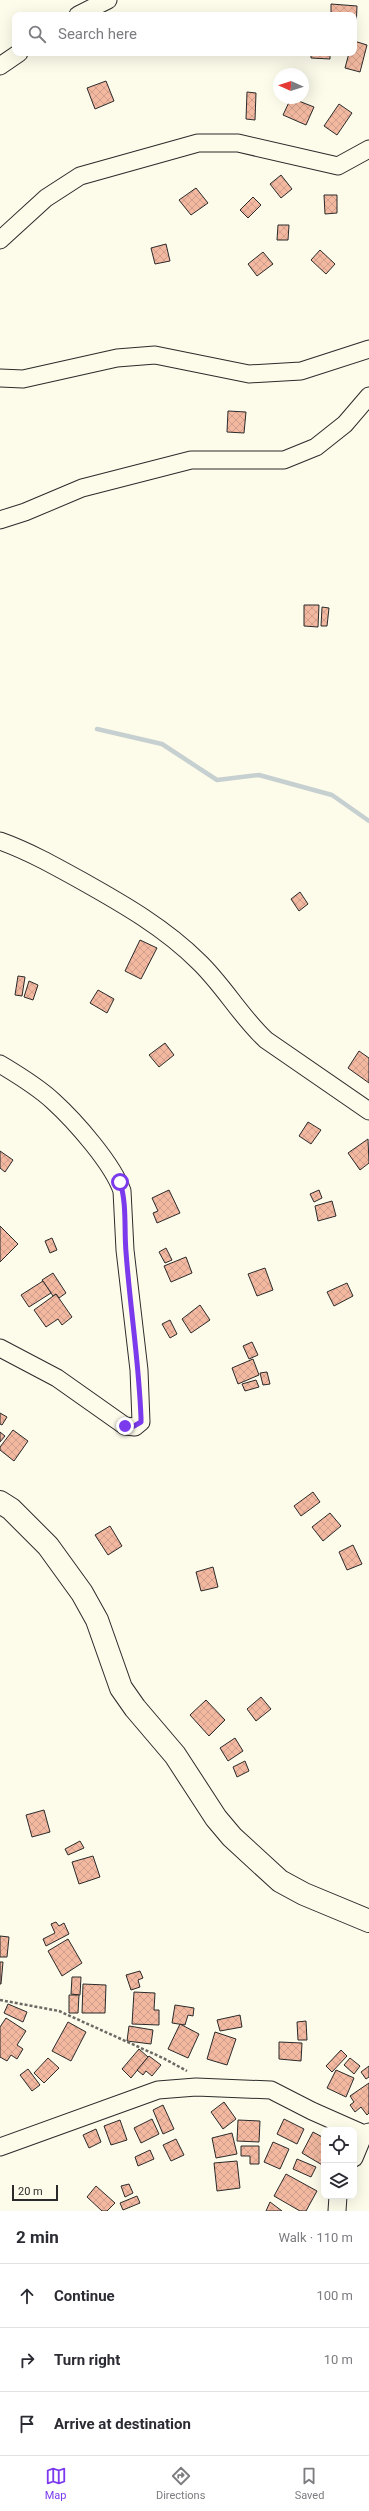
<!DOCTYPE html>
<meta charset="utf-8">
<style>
:root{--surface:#fff;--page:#f7f7f7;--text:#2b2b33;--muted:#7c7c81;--line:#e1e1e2;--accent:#7c3aed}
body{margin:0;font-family:Roboto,sans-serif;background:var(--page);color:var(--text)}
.controls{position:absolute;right:12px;bottom:12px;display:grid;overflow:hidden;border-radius:8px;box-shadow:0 4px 16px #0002}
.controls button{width:36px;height:36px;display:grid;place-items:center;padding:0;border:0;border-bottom:1px solid var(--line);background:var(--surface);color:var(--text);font:20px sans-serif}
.compass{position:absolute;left:273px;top:68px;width:36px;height:36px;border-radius:50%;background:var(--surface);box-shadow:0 4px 16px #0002;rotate:273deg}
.scale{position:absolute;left:12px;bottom:10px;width:46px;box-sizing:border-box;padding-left:4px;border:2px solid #2b2b2b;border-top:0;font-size:11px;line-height:14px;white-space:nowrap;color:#2b2b2b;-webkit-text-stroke:3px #fdfbea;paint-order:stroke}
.stop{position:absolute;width:12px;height:12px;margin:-9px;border:3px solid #7c3aed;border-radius:50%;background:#fff}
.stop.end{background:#7c3aed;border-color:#fff;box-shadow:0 1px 4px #0008}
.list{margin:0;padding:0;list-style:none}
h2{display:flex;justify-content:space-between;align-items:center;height:52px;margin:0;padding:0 16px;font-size:17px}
h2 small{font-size:13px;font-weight:400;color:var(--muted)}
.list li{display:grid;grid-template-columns:26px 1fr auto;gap:12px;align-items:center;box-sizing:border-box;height:64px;padding:0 16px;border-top:1px solid var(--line)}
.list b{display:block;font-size:15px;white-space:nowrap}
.list em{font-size:13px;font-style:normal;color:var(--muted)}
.icon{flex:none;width:22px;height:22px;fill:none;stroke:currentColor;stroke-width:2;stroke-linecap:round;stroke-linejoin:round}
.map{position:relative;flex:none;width:369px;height:2211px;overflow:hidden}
.search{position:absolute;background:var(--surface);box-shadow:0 4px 16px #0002;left:12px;right:12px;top:12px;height:44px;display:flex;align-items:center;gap:10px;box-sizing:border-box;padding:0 14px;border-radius:8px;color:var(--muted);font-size:15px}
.sheet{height:244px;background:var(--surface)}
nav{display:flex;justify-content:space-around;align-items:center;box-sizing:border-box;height:56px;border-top:1px solid var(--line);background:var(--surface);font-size:11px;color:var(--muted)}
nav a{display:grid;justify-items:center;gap:2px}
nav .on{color:var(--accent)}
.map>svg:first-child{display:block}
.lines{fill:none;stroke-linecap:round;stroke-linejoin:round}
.stream{stroke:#c7d0d0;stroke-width:4.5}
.building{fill:url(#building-cross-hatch);stroke:#2b2b2b}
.minor-casing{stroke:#2b2b2b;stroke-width:19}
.major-casing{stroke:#2b2b2b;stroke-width:24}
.path{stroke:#6a6964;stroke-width:2.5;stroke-dasharray:3 2;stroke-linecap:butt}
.minor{stroke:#fdfbea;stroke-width:17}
.major{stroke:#fdfbea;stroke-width:22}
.route{stroke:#7c3aed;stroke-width:5}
</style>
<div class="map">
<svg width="369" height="2211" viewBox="0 0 369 2211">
<defs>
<pattern id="building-cross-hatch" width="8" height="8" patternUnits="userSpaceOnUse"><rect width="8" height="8" fill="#f2b8a0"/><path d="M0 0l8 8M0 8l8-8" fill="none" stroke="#d09e8a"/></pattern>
</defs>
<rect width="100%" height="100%" fill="#fdfbea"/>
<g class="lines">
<path class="stream" d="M 97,729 L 162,744 L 217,780 L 259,775 L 332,795 L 369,821"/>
</g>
<g class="building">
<path d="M 331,4 L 357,6 L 356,29 L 354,15 L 331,15 Z"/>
<path d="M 354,41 L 367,45 L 360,72 L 345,68 L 349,53 L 354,53 Z"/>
<path d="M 311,53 L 330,53 L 330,59 L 311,58 Z"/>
<path d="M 106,81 L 114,101 L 95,109 L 87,88 Z"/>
<path d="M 247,92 L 256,93 L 255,120 L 246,119 Z"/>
<path d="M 291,98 L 314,107 L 306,125 L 283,115 Z"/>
<path d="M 339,104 L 352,113 L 337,135 L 324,126 Z"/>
<path d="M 281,175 L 292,189 L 281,198 L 270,184 Z"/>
<path d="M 196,188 L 208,203 L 191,215 L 179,200 Z"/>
<path d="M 324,195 L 337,195 L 337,213 L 325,214 Z"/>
<path d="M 253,197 L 261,205 L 248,218 L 240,210 Z"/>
<path d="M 278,225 L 289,225 L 288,240 L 277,240 Z"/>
<path d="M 166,244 L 170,261 L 155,264 L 151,248 Z"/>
<path d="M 320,250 L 335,264 L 326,274 L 311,260 Z"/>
<path d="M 263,252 L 273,264 L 257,276 L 248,264 Z"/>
<path d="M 228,411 L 246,412 L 244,433 L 227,432 Z"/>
<path d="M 304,605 L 319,605 L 318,627 L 304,626 Z"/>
<path d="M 322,607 L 329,608 L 327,626 L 321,626 Z"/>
<path d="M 300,892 L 308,904 L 299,911 L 291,899 Z"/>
<path d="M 140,940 L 157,948 L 141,979 L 125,971 Z"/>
<path d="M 18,976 L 25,977 L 22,996 L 15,995 Z"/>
<path d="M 29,981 L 38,985 L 33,1000 L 24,997 Z"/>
<path d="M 98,990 L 114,999 L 107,1013 L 90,1003 Z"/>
<path d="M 165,1043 L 174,1055 L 159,1067 L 149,1055 Z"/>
<path d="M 359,1051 L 369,1058 L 369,1083 L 348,1068 Z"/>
<path d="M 308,1122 L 321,1130 L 311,1144 L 299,1136 Z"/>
<path d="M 368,1139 L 369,1163 L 360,1170 L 348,1153 Z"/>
<path d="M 0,1151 L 13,1160 L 5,1172 L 0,1168 Z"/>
<path d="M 169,1190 L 180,1213 L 157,1223 L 153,1213 L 158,1211 L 152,1198 Z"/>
<path d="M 319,1190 L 322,1198 L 314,1202 L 310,1194 Z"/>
<path d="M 332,1201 L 336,1216 L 318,1221 L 315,1206 Z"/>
<path d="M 0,1226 L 18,1244 L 0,1262 Z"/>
<path d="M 52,1238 L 57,1250 L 50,1253 L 45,1241 Z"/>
<path d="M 166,1248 L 172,1260 L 165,1263 L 159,1252 Z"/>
<path d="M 186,1257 L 192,1273 L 171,1282 L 164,1266 Z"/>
<path d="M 265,1268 L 273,1290 L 257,1296 L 248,1274 Z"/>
<path d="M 53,1273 L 66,1293 L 59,1298 L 56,1294 L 53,1296 L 42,1280 Z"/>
<path d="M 43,1281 L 51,1293 L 29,1307 L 21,1295 Z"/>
<path d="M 347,1283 L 353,1296 L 334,1306 L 327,1292 Z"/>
<path d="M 56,1294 L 72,1317 L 62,1325 L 58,1319 L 46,1327 L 34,1310 Z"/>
<path d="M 200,1305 L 210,1320 L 191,1333 L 182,1319 Z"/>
<path d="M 170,1320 L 177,1334 L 170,1338 L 162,1324 Z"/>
<path d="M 252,1342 L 258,1355 L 249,1359 L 243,1346 Z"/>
<path d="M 253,1359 L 259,1375 L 238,1384 L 232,1368 Z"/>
<path d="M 267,1372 L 270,1384 L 263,1385 L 260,1373 Z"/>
<path d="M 256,1380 L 259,1387 L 245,1391 L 242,1384 Z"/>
<path d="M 0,1413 L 7,1417 L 2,1425 L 0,1424 Z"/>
<path d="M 13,1430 L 28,1441 L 14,1461 L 0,1450 L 0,1447 Z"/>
<path d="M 0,1432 L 5,1436 L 0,1442 Z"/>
<path d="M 313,1492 L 320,1502 L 301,1516 L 294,1506 Z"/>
<path d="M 330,1513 L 341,1526 L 323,1541 L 312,1527 Z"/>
<path d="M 110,1526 L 122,1546 L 108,1555 L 95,1535 Z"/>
<path d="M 353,1545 L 362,1564 L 347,1570 L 339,1552 Z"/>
<path d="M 213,1567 L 218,1587 L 201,1591 L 196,1572 Z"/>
<path d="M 261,1697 L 271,1709 L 256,1721 L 247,1709 Z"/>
<path d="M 206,1700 L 225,1720 L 209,1736 L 190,1715 Z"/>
<path d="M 235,1738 L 243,1751 L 228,1761 L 220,1748 Z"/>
<path d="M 245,1761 L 249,1771 L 237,1777 L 233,1767 Z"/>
<path d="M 44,1810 L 50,1832 L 32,1837 L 26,1815 Z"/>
<path d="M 80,1841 L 84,1848 L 68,1855 L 65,1849 Z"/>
<path d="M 93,1856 L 100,1877 L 79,1884 L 72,1862 Z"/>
<path d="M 56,1922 L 59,1926 L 64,1923 L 69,1934 L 46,1946 L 43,1939 L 55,1933 L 51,1924 Z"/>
<path d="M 0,1936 L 9,1937 L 7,1957 L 0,1957 Z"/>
<path d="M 68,1939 L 82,1963 L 62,1976 L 48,1951 Z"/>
<path d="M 0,1962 L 3,1962 L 1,1984 L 0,1984 Z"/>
<path d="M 140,1971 L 143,1978 L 138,1980 L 140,1987 L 131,1990 L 126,1975 Z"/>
<path d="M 72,1977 L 81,1977 L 80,1995 L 71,1994 Z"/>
<path d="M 83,1984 L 106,1985 L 105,2013 L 82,2013 Z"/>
<path d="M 134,1992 L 155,1993 L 154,2010 L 159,2010 L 159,2025 L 132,2024 Z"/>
<path d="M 69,1995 L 79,1995 L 78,2013 L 69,2013 Z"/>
<path d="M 8,2004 L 27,2012 L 23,2022 L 4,2013 Z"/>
<path d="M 175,2005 L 194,2008 L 193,2016 L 188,2015 L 185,2025 L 172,2023 Z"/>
<path d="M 240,2015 L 242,2027 L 220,2031 L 217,2020 Z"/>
<path d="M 6,2018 L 26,2031 L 17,2045 L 23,2049 L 17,2059 L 11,2055 L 7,2061 L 0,2057 L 0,2027 Z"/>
<path d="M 306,2021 L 307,2040 L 298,2040 L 297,2022 Z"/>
<path d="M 68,2022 L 86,2032 L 71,2061 L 52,2051 Z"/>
<path d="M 180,2024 L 199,2034 L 188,2058 L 168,2049 Z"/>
<path d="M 129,2026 L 153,2030 L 151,2044 L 127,2041 Z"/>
<path d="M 215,2032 L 236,2039 L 227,2065 L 207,2059 Z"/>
<path d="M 279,2042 L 302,2043 L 301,2061 L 279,2059 Z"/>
<path d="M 139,2049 L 148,2057 L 131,2078 L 122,2069 Z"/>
<path d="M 341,2050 L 347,2056 L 332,2072 L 326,2066 Z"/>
<path d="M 149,2056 L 161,2065 L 152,2076 L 146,2071 L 143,2075 L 137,2070 Z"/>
<path d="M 48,2058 L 59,2068 L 44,2083 L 34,2073 Z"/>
<path d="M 350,2058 L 360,2066 L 354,2074 L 344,2065 Z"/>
<path d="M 369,2066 L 369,2077 L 366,2079 L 361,2072 Z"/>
<path d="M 28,2069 L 40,2085 L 32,2091 L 20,2075 Z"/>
<path d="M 336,2070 L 354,2078 L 346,2097 L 327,2088 Z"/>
<path d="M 369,2083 L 369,2113 L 367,2115 L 361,2107 L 355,2112 L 350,2105 L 354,2102 L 350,2096 Z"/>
<path d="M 224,2102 L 236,2119 L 223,2129 L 211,2112 Z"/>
<path d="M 163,2105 L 174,2129 L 163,2134 L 153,2110 Z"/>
<path d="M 152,2119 L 159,2134 L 141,2143 L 134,2128 Z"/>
<path d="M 284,2119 L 304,2129 L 297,2144 L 277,2134 Z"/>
<path d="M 120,2120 L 127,2140 L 111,2145 L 104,2126 Z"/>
<path d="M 238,2120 L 260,2121 L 259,2142 L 237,2141 Z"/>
<path d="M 96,2129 L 101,2142 L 89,2148 L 83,2135 Z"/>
<path d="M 313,2132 L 324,2138 L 324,2166 L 302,2153 Z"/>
<path d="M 232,2133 L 237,2154 L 216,2158 L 212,2138 Z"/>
<path d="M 176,2139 L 184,2155 L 171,2161 L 163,2145 Z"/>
<path d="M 273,2142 L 289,2149 L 280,2169 L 264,2162 Z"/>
<path d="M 241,2146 L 259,2146 L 259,2164 L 250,2164 L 250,2156 L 241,2156 Z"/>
<path d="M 150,2150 L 154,2159 L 138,2166 L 135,2157 Z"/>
<path d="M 297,2159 L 316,2167 L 311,2177 L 293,2169 Z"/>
<path d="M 237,2161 L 240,2188 L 217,2191 L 214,2163 Z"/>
<path d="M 286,2174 L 317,2191 L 306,2211 L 300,2211 L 274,2196 Z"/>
<path d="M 129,2184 L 133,2193 L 125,2197 L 121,2186 Z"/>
<path d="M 96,2186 L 115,2203 L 107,2211 L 102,2211 L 87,2197 Z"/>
<path d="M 137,2196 L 140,2203 L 123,2210 L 120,2203 Z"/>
<path d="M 270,2202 L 282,2211 L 266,2211 Z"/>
</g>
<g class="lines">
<g class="minor-casing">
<g id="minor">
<path d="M 78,15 L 108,0"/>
<path d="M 0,66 L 19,53"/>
<path d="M 0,240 L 46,198 L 80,176 L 198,143 L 238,143 L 338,166 L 369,149"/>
<path d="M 0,378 L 23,379 L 117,358 L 155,355 L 249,374 L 301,371 L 369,349"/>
<path d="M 0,520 L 25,512 L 82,488 L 191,460 L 284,460 L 316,447 L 345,424 L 369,396"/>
<path d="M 0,841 C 28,851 55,866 82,881 C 123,904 165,928 199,962 C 224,986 241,1017 266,1040 L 369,1111"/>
<path d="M 0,1064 C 18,1075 37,1086 53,1101 C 75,1121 113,1164 122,1191 L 125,1250 L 139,1370 L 141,1422 L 135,1427 L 125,1426 L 57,1378 L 0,1348"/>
<path d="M 0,2147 L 158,2090 L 196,2087 L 271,2090 L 312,2111 L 364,2134 L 369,2132"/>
<path d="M 354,2158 L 364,2134"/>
<path d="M 337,2211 L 338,2196"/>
</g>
</g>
<g class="major-casing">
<path id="major" d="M 0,1502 L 11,1509 L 48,1546 L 82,1593 L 97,1620 L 121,1688 L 135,1708 L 175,1755 L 216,1818 L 232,1837 L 280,1881 L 304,1894 L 369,1921"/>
</g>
<path class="path" d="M 0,2000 L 59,2011 L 163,2058 L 187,2071"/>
<use href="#minor" class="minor"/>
<use href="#major" class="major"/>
</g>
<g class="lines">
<path class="route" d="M 120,1182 C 127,1204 124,1229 126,1252 C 130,1307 139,1362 141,1418 L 141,1422 L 134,1426 L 125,1426"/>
</g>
</svg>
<div class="controls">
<button><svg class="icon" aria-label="locate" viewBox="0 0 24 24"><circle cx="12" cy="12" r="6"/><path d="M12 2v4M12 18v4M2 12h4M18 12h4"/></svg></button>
<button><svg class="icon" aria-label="layers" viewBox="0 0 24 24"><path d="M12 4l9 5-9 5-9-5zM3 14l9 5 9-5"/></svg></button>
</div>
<svg class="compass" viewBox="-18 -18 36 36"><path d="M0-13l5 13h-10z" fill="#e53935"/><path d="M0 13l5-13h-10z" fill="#7c7c81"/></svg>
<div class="scale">20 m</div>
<div class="stop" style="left:120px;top:1182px"></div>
<div class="stop end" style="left:125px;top:1426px"></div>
<div class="search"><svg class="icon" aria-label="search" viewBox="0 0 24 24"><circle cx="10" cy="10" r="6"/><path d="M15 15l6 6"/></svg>Search here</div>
</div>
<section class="sheet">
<h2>2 min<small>Walk · 110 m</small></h2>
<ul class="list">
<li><svg class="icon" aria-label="ahead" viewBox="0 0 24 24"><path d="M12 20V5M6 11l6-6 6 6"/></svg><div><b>Continue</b></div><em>100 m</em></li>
<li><svg class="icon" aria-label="right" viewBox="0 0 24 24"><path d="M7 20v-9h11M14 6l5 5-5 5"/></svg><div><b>Turn right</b></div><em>10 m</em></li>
<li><svg class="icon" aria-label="arrive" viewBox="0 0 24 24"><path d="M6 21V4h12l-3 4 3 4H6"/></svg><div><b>Arrive at destination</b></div></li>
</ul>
</section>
<nav>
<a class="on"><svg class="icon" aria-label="map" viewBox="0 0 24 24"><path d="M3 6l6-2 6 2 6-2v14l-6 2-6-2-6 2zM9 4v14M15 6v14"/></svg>Map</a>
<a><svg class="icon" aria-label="directions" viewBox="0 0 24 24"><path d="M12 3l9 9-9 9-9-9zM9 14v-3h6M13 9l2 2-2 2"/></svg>Directions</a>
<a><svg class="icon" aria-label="saved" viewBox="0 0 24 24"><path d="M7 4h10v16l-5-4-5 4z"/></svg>Saved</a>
</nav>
